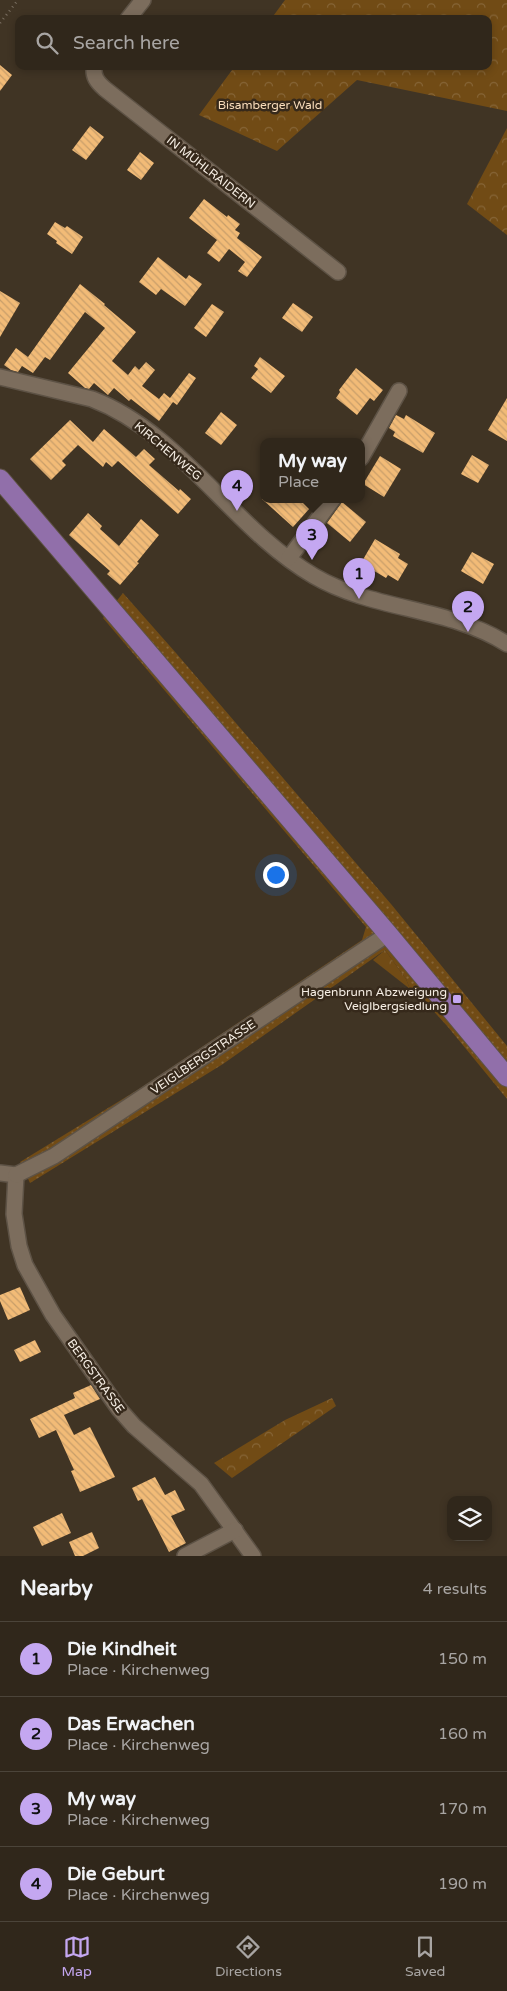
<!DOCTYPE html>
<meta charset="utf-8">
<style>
:root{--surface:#30271b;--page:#3c3328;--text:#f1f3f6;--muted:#a8a5a3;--line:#4b443a;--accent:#c4a7f1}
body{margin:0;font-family:"Varela Round",sans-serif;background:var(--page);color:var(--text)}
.controls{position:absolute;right:15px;bottom:15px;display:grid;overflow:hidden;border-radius:10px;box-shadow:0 2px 8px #0003}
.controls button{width:45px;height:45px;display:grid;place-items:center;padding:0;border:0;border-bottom:1px solid var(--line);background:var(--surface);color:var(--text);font:25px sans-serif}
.you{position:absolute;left:275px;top:874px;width:18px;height:18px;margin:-12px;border:4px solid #fff;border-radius:50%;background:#1a73e8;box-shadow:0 0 0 8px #1a73e833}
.badge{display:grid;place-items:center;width:32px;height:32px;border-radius:50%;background:var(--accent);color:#111;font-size:16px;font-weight:700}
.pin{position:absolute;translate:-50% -41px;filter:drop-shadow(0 1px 2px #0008)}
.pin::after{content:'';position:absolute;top:26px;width:18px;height:15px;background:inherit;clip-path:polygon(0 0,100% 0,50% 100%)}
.popup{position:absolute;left:260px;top:438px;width:105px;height:65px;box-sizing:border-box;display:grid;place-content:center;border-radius:10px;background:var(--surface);filter:drop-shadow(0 1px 4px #0005);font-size:16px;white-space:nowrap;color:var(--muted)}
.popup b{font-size:19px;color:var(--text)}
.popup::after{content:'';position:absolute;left:50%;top:100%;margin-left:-10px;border:10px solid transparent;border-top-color:var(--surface)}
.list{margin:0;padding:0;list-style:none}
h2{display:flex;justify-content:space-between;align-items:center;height:65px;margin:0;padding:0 20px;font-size:21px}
h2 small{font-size:16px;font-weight:400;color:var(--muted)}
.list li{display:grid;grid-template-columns:32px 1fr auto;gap:15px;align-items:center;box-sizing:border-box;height:75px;padding:0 20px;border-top:1px solid var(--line)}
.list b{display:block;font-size:19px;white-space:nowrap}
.list p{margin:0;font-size:16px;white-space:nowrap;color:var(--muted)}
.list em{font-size:16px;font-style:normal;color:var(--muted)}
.icon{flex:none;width:28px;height:28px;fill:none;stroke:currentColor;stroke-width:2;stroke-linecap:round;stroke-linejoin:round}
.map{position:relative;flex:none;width:507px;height:1556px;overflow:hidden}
.search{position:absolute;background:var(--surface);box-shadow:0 2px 8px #0003;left:15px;right:15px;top:15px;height:55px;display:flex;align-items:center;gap:12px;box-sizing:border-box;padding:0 18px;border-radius:10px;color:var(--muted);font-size:19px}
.sheet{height:365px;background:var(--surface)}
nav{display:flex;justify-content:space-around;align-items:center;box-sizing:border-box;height:70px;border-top:1px solid var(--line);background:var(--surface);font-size:14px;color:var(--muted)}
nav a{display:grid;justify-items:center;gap:2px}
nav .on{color:var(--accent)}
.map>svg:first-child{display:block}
.grass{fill:url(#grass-dots)}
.forest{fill:url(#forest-crowns)}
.building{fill:url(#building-back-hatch)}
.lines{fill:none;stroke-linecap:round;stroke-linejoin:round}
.minor-casing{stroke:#5d5245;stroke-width:18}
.major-casing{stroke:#5d5245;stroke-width:21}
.path{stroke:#7b7062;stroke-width:2.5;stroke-dasharray:1 4;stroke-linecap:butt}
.minor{stroke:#7c6d5d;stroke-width:15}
.major{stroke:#916faa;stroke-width:19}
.poi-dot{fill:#c4a7f1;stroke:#36291b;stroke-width:2}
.labels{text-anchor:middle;stroke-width:5;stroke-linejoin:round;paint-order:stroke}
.park-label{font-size:12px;fill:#faddbb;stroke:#36291b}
.street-label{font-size:12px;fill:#f6eee4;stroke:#36291b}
.poi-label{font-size:12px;fill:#f6eee4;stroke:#36291b;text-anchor:end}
</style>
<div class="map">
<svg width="507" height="1556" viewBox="0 0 507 1556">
<defs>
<pattern id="grass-dots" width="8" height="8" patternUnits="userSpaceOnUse" patternTransform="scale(1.25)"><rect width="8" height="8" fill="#714b15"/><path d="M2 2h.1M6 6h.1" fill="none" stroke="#866537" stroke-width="1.8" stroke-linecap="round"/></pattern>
<pattern id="forest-crowns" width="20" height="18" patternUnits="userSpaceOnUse" patternTransform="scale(1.25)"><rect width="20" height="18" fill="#714b15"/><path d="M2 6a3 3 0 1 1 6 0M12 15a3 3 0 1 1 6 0" fill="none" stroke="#866537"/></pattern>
<pattern id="building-back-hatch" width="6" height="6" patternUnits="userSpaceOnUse" patternTransform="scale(1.25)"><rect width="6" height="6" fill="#f2bb77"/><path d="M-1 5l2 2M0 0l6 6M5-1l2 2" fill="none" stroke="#c89e6a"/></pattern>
</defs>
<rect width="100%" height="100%" fill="#403424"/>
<path class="grass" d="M 123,593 L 176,653 L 391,904 L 507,1046 L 507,1099 L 448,1027 L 428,1005 L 410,989 L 406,979 L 385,950 L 223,1064 L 30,1183 L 20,1162 L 139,1089 L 362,940 L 366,927 L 103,618 Z"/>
<g class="forest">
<path d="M 285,0 L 507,0 L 507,111 L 357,80 L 277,151 L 199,115 L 235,66 L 488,66 L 488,19 L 271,19 Z"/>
<path d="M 507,128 L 507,235 L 467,204 Z"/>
<path d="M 385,950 L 406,979 L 410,989 L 373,960 Z"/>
<path d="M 332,1398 L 336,1406 L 232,1478 L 214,1463 L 285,1420 Z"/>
</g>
<g class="building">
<path d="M 0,65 L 12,75 L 0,91 Z"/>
<path d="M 90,126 L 104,137 L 86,160 L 72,150 Z"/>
<path d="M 140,152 L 154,163 L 141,180 L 127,170 Z"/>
<path d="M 204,199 L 227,217 L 228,215 L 240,224 L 235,230 L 240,233 L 237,238 L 262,257 L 247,277 L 238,271 L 245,262 L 229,249 L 219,262 L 207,253 L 217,240 L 189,218 Z"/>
<path d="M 55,222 L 65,228 L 67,226 L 83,237 L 72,254 L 56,243 L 57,241 L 47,234 Z"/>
<path d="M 158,257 L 186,279 L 189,275 L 202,284 L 185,306 L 161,289 L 156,295 L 139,282 Z"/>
<path d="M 80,284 L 105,304 L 104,305 L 136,332 L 112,361 L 128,375 L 135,366 L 139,370 L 146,362 L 155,370 L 142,386 L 159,399 L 164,393 L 170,398 L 189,373 L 196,378 L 177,405 L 173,402 L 159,421 L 131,399 L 129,401 L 114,388 L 108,395 L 94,383 L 89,389 L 85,388 L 68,373 L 105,328 L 85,312 L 50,360 L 45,357 L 33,373 L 22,366 L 18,372 L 11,370 L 4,365 L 16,348 L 28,357 Z"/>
<path d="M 0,291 L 20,303 L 0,337 Z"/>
<path d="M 293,303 L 313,317 L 302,332 L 282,318 Z"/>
<path d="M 212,304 L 224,312 L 206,337 L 194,328 Z"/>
<path d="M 260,357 L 285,376 L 271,393 L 251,378 L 258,369 L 254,366 Z"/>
<path d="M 356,368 L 383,390 L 374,401 L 370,398 L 357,415 L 336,398 L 340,392 L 339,390 Z"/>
<path d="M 507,398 L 507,441 L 488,430 Z"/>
<path d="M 221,412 L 237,425 L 221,445 L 205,433 Z"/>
<path d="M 396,415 L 404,419 L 406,415 L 435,433 L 423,453 L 393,436 L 395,432 L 389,428 Z"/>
<path d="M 70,420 L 93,442 L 104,429 L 136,457 L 144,449 L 155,459 L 149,465 L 179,491 L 180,489 L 191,499 L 178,514 L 118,461 L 112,467 L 106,462 L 103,467 L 78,445 L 62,461 L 66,465 L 51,480 L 30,459 Z"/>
<path d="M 472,455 L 489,465 L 478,483 L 461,474 Z"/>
<path d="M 380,456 L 401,469 L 384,497 L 363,484 Z"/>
<path d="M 262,499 L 318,499 L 293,527 Z"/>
<path d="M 342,502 L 366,522 L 350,542 L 327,523 Z"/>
<path d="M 88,513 L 102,526 L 100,529 L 119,546 L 141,519 L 159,535 L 137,562 L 139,563 L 120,585 L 107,574 L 110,571 L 69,535 Z"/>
<path d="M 375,539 L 400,554 L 398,558 L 408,564 L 398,581 L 388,575 L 386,578 L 361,563 Z"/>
<path d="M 472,552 L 494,564 L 483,584 L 461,571 Z"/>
<path d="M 20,1287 L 30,1310 L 8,1320 L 0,1301 L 0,1295 Z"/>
<path d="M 35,1340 L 41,1352 L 20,1362 L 14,1350 Z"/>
<path d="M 91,1385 L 100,1399 L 64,1415 L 74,1435 L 90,1427 L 115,1477 L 80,1492 L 71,1471 L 74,1470 L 56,1430 L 39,1438 L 30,1419 L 75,1398 L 73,1393 Z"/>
<path d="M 155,1477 L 165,1495 L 175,1490 L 185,1510 L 171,1516 L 186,1543 L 169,1552 L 142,1499 L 138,1501 L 132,1488 Z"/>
<path d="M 62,1513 L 71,1533 L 42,1546 L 33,1527 Z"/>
<path d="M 92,1532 L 99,1548 L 83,1556 L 75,1556 L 69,1542 Z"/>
</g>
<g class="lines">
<g class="minor-casing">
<g id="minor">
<path d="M 128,19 L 143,0"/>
<path d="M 94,66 C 93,77 97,82 105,89 L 338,272"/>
<path d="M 0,377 L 92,399 C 181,433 233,529 314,576 C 374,611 449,607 507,644"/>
<path d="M 361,458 L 399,391"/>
<path d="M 289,558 L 333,499"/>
<path d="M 0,1173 L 16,1175"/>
<path d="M 16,1175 L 14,1214 L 19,1246 L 25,1265 L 53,1315 L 119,1409 L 134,1426 L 201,1484 L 253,1556"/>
<path d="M 16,1175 L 54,1156 L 388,934"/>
<path d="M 185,1556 L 235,1530"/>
</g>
</g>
<g class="major-casing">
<path id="major" d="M 0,479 L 388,934 L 507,1077"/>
</g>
<path class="path" d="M 0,23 L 18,0"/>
<use href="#minor" class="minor"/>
<use href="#major" class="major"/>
</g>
<rect class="poi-dot" x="452" y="994" width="10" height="10" rx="2.5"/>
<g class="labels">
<g class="park-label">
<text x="270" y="109">Bisamberger Wald</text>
</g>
<g class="street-label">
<text transform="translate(211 172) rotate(38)" y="4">IN MÜHLRAIDERN</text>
<text transform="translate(168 451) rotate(40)" y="4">KIRCHENWEG</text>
<text transform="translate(203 1057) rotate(-34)" y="4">VEIGLBERGSTRASSE</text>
<text transform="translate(96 1376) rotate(54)" y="4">BERGSTRASSE</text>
</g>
<g class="poi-label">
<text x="447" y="996">Hagenbrunn Abzweigung<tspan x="447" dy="14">Veiglbergsiedlung</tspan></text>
</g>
</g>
</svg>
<div class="controls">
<button><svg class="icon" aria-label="layers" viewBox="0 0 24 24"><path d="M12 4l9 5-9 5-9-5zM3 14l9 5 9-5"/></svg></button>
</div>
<div class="you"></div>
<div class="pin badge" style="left:359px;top:599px">1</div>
<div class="pin badge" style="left:468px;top:632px">2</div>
<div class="pin badge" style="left:312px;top:560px">3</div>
<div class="popup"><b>My way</b>Place</div>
<div class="pin badge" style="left:237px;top:511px">4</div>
<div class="search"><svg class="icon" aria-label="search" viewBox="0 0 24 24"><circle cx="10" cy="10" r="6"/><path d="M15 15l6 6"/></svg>Search here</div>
</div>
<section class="sheet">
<h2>Nearby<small>4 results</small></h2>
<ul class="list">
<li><span class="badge">1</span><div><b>Die Kindheit</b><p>Place · Kirchenweg</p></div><em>150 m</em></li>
<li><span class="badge">2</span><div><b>Das Erwachen</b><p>Place · Kirchenweg</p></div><em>160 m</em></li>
<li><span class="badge">3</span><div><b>My way</b><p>Place · Kirchenweg</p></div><em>170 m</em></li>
<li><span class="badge">4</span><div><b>Die Geburt</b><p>Place · Kirchenweg</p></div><em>190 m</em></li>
</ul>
</section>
<nav>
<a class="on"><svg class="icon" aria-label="map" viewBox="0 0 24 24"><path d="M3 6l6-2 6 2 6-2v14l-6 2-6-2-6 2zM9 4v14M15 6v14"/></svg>Map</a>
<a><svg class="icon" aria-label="directions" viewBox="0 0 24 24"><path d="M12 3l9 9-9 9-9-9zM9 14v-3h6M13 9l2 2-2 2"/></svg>Directions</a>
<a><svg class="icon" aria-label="saved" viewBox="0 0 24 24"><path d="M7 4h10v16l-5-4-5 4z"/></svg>Saved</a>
</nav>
